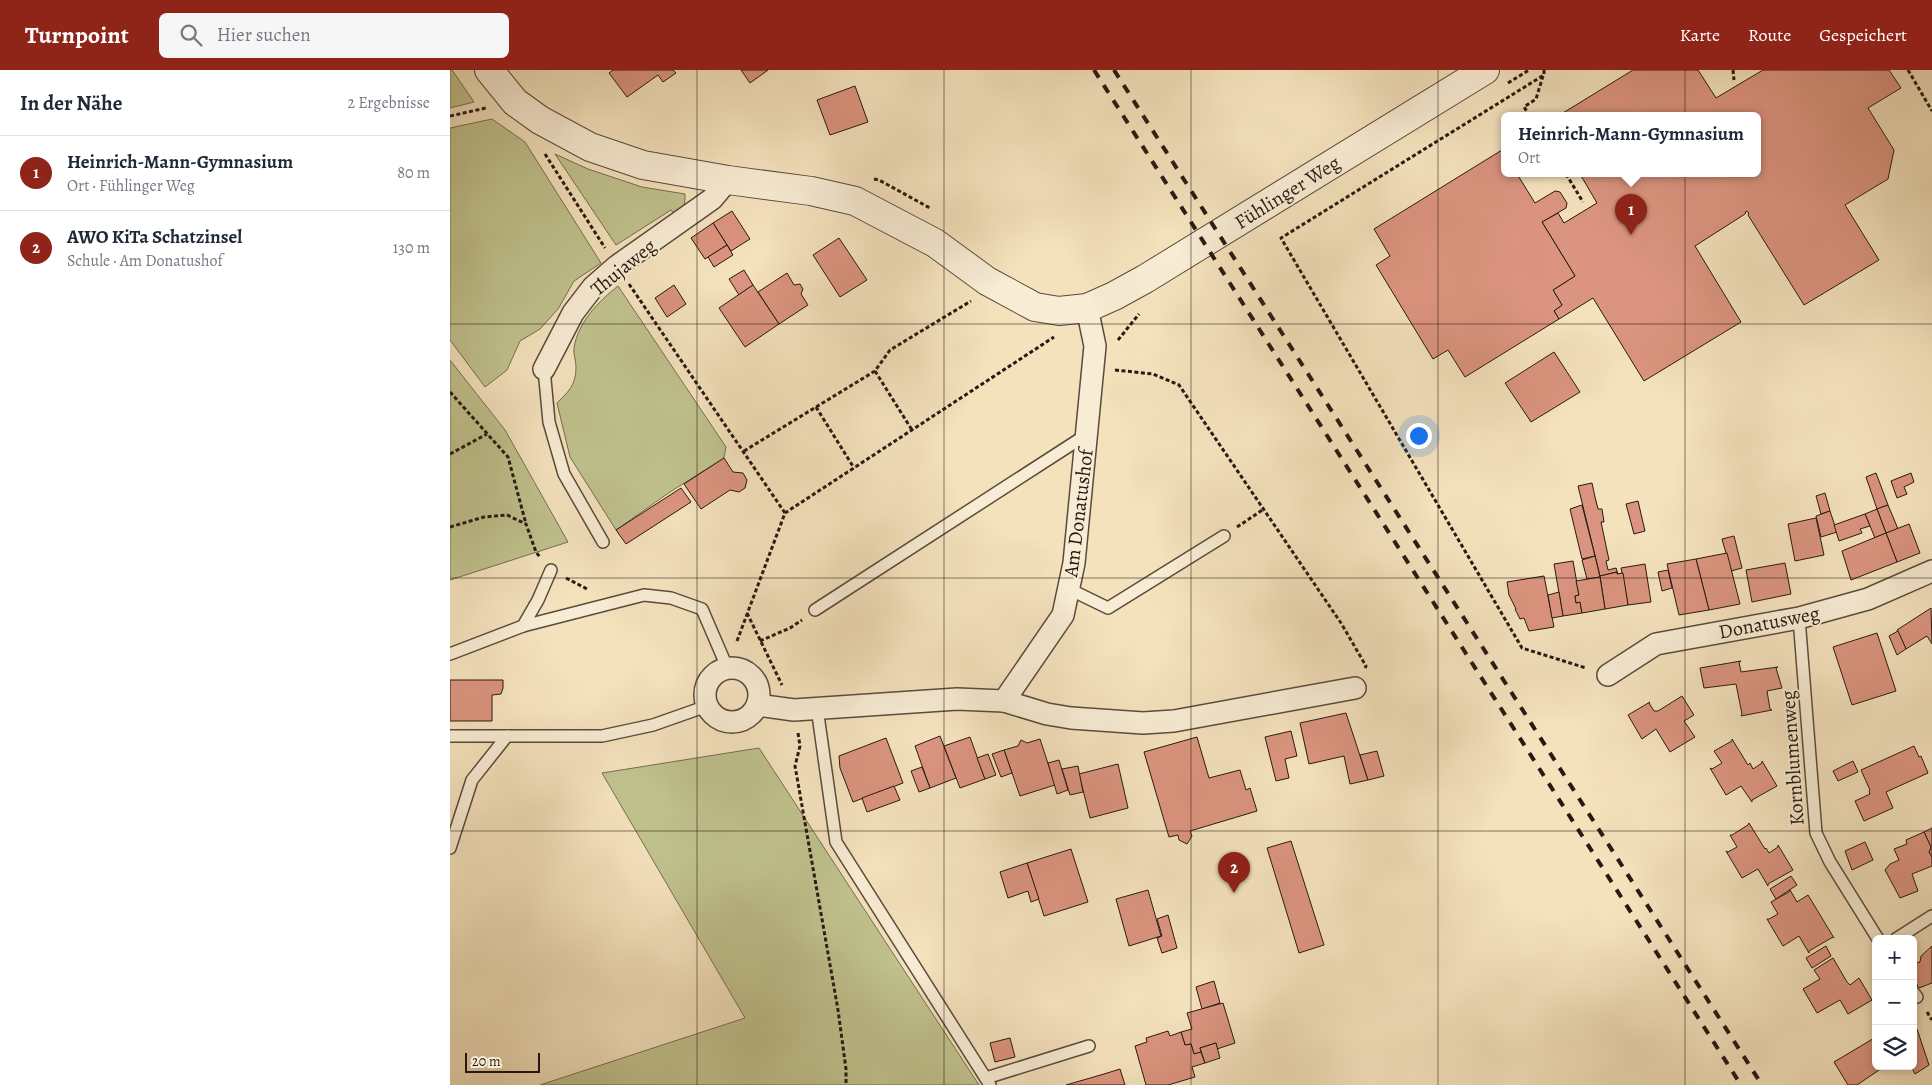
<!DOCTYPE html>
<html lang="de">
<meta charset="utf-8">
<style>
:root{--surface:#fff;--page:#f6f6f7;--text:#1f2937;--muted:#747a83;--line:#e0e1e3;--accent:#8f2418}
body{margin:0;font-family:Alegreya,serif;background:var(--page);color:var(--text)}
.controls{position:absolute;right:15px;bottom:15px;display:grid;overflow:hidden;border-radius:8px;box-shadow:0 2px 8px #0003}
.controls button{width:45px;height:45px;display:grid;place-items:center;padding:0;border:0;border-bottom:1px solid var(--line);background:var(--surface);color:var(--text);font:25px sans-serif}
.scale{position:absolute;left:15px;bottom:12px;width:75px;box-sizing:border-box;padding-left:5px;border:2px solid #271911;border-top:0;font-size:14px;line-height:18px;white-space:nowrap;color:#271911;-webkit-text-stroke:4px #f8ecd4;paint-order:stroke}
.you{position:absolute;left:968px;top:365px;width:18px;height:18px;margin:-12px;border:4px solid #fff;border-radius:50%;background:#1a73e8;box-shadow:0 0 0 8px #1a73e833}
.badge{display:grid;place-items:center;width:32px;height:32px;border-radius:50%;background:var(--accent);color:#fff;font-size:16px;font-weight:700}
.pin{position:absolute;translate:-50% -41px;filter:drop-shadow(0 1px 2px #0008)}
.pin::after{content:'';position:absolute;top:26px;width:18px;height:15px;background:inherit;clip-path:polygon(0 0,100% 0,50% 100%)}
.popup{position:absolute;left:1051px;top:42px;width:260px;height:65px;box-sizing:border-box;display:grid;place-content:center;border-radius:8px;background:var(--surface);filter:drop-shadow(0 1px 4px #0005);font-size:16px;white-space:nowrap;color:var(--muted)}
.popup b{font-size:19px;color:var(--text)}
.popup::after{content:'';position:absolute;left:50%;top:100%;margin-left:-10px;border:10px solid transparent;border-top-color:var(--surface)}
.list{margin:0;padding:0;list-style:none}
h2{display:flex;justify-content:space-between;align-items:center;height:65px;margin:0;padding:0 20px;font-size:21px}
h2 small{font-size:16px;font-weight:400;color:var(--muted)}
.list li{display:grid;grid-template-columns:32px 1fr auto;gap:15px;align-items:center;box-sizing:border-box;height:75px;padding:0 20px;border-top:1px solid var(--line)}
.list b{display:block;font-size:19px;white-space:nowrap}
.list p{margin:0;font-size:16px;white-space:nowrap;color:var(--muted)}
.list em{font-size:16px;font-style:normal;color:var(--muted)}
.icon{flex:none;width:28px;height:28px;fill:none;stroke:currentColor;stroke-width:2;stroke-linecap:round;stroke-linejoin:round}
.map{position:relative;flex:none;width:1482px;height:1015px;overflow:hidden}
header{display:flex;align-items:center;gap:30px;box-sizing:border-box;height:70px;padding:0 25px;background:var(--accent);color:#fff}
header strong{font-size:24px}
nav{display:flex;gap:28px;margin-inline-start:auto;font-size:18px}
.search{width:350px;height:45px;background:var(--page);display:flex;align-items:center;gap:12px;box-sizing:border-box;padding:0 18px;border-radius:8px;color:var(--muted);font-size:19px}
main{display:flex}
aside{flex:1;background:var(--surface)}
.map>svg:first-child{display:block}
.green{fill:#c0c28e;stroke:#746e50}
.building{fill:#db947f;stroke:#271911}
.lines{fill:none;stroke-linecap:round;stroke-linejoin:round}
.service-casing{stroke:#5a4b3c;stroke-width:14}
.minor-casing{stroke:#5a4b3c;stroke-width:24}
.tertiary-casing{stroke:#5a4b3c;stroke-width:30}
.path{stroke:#271911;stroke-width:3;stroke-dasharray:4 2.5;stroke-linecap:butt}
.service{stroke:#f8ecd4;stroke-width:11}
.minor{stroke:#f8ecd4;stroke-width:21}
.tertiary{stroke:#f8ecd4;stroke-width:28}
.rail{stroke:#271911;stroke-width:4;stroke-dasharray:9 9;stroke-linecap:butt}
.grid{fill:none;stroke:#271911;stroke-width:1;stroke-opacity:0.55}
.labels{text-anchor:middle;stroke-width:4;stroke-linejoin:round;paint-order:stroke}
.street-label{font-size:20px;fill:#271911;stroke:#f8ecd4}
</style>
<header>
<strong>Turnpoint</strong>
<div class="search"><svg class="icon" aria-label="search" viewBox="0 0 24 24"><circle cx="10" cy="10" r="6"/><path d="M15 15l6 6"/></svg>Hier suchen</div>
<nav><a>Karte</a><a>Route</a><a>Gespeichert</a></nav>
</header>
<main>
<aside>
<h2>In der Nähe<small>2 Ergebnisse</small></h2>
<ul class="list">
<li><span class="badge">1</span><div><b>Heinrich-Mann-Gymnasium</b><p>Ort · Fühlinger Weg</p></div><em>80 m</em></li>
<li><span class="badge">2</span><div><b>AWO KiTa Schatzinsel</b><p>Schule · Am Donatushof</p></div><em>130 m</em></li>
</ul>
</aside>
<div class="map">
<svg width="1482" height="1015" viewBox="0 0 1482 1015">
<rect width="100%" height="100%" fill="#f4e2bd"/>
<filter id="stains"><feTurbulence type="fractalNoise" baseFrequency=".004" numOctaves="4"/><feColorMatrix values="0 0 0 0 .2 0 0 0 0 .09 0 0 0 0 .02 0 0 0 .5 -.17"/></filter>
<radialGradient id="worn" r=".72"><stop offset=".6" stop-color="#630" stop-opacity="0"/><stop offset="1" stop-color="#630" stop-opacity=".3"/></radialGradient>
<g class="green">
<path d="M 0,0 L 2,0 L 24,32 L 0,38 Z"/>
<path d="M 42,49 L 75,72 L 151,193 L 124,211 L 108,239 L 90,259 L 70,271 L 57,300 L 35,317 L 0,270 L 0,58 Z"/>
<path d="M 105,84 L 138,99 L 192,117 L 235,124 C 235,135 234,140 226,146 L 221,140 L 166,175 Z"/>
<path d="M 168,216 L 276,377 L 274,388 L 220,422 L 166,460 L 120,387 L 107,333 C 119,321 126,315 126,297 C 126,290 123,284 124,278 C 128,252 149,231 168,216 Z"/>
<path d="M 0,290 L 55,360 L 118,472 L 0,510 Z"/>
<path d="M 309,678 L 529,1015 L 90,1015 L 295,948 L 152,703 Z"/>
</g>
<g class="building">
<path d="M 163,0 L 223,0 L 226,3 L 213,12 L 208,5 L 177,27 L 159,3 Z"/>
<path d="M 291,0 L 318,0 L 300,13 Z"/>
<path d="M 1183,0 L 1248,0 L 1266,28 L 1313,0 L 1439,0 L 1451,18 L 1418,38 L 1444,80 L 1438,109 L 1395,135 L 1429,190 L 1354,235 L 1298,145 L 1299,143 L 1296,141 L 1295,144 L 1245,176 L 1291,252 L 1194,311 L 1143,228 L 1109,249 L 1104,241 L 1112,235 L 1103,220 L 1125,206 L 1092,152 L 1108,143 L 1114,153 L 1147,133 L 1130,104 L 1307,104 L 1307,46 L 1108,46 Z"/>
<path d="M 405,16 L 418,52 L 380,65 L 367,30 Z"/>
<path d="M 1052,80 L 1055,84 L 1055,104 L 1067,104 L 1085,133 L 1105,121 L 1110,122 L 1117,133 L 1116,138 L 1092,152 L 1125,206 L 1103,220 L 1112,235 L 1104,241 L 1109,249 L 1015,307 L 998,280 L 983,289 L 926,195 L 940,186 L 924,159 Z"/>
<path d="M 282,141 L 300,169 L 281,181 L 263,153 Z"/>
<path d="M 263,153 L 277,175 L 255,189 L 241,168 Z"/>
<path d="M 389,168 L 417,210 L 390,227 L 363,185 Z"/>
<path d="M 277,175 L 283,185 L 264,197 L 258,187 Z"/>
<path d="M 294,200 L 303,215 L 289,225 L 279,209 Z"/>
<path d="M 337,203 L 344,215 L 350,214 L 353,219 L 351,224 L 358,235 L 329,254 L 308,222 Z"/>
<path d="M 224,215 L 236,234 L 217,247 L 205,228 Z"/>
<path d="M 303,215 L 329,254 L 295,277 L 269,238 Z"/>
<path d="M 1104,282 L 1130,322 L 1081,352 L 1055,313 Z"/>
<path d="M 274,388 L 283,402 L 293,403 L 297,410 L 295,418 L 289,422 L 280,420 L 251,439 L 234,414 Z"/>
<path d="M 1426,403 L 1438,435 L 1427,439 L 1416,407 Z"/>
<path d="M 1461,403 L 1464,412 L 1454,417 L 1457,424 L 1447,428 L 1441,411 Z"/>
<path d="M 1142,413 L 1145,427 L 1148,439 L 1152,439 L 1154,452 L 1151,452 L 1159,490 L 1156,491 L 1158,500 L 1166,498 L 1168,504 L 1167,502 L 1150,506 L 1128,416 Z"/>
<path d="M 231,418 L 241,432 L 176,474 L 166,460 Z"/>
<path d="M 1375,423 L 1380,441 L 1371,444 L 1366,426 Z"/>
<path d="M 1188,431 L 1195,461 L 1184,464 L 1176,434 Z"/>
<path d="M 1132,435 L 1145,486 L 1132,489 L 1120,439 Z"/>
<path d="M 1438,435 L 1448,459 L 1436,463 L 1427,439 Z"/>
<path d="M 1427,439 L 1436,463 L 1425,468 L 1415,444 Z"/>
<path d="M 1380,441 L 1387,462 L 1371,467 L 1366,446 Z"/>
<path d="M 1415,444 L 1420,456 L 1410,459 L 1412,463 L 1389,471 L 1384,455 Z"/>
<path d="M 1366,448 L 1374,485 L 1345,491 L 1338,454 Z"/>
<path d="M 1459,454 L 1470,483 L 1447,492 L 1436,463 Z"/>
<path d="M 1436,463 L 1447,492 L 1401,510 L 1392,481 Z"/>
<path d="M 1284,466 L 1292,498 L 1281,501 L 1272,469 Z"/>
<path d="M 1277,483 L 1290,534 L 1259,540 L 1246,489 Z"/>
<path d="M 1145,486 L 1150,507 L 1137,509 L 1132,490 Z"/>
<path d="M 1246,489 L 1259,540 L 1229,545 L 1217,494 Z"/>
<path d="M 1123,491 L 1129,525 L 1125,526 L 1126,533 L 1130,532 L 1132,543 L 1113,546 L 1104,494 Z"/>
<path d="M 1335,493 L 1341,524 L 1302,532 L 1296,500 Z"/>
<path d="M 1195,494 L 1201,532 L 1178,535 L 1171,498 Z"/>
<path d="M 1218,500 L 1222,518 L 1212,521 L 1208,502 Z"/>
<path d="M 1167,502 L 1167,504 L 1173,503 L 1178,535 L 1155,539 L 1150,506 Z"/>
<path d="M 1094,506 L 1104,557 L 1079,561 L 1074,548 L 1070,549 L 1065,539 L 1066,539 L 1059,525 L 1057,512 Z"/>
<path d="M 1150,507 L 1155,539 L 1132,543 L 1130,532 L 1126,533 L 1125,526 L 1129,525 L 1126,511 Z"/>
<path d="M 1109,522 L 1113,546 L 1102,548 L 1098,525 Z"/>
<path d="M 1481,538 L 1482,574 L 1477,566 L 1456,579 L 1447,560 Z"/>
<path d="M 1448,561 L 1456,579 L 1447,585 L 1439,566 Z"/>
<path d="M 1427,563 L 1446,621 L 1402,635 L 1383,577 Z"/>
<path d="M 1291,591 L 1289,592 L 1291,602 L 1328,597 L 1326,598 L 1332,618 L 1317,621 L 1320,639 L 1322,640 L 1291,646 L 1292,644 L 1286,614 L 1254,618 L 1250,598 Z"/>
<path d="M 0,610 L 53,610 L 53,618 L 51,624 L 42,625 L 42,651 L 0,651 Z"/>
<path d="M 1232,626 L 1244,645 L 1234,651 L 1245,667 L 1220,682 L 1206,659 L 1192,669 L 1178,645 L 1200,632 L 1199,633 L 1204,641 L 1208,641 Z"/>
<path d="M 896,643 L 918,710 L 900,714 L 894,686 L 859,694 L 850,653 Z"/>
<path d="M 841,661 L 847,686 L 835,689 L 839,708 L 826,711 L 815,667 Z"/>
<path d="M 490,666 L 506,708 L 480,718 L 465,676 Z"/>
<path d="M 520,667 L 535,709 L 510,718 L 494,676 Z"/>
<path d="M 747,667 L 759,708 L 790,700 L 796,720 L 800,718 L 807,741 L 740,761 L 742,766 L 737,774 L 729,770 L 728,765 L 719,767 L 694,682 Z"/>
<path d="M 436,668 L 453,713 L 403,732 L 390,698 L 389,686 Z"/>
<path d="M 590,669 L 605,715 L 570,726 L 554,680 L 568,676 L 571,670 L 577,673 Z"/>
<path d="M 1282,669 L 1298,695 L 1300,693 L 1303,699 L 1312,693 L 1312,691 L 1327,716 L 1302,730 L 1302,732 L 1291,716 L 1276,725 L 1260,698 L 1262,699 L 1272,693 L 1264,681 L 1282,671 Z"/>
<path d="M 1464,676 L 1469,687 L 1471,686 L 1478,703 L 1436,722 L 1443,738 L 1414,751 L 1405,731 L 1420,724 L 1419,721 L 1420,720 L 1411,700 Z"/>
<path d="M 554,680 L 562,703 L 551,707 L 542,684 Z"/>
<path d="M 927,681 L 934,706 L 918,710 L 910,685 Z"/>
<path d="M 538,684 L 546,705 L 535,709 L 527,688 Z"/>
<path d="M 609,690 L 618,720 L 607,724 L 598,693 Z"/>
<path d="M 1403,691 L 1408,702 L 1388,711 L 1383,701 Z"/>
<path d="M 668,694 L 678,738 L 640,748 L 629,704 Z"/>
<path d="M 628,696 L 633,722 L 620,725 L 612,699 Z"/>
<path d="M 472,697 L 480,718 L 469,722 L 461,701 Z"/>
<path d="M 444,716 L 450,730 L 417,742 L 412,728 Z"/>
<path d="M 1299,753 L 1315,779 L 1316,778 L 1319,783 L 1328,777 L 1328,775 L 1343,800 L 1318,814 L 1318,816 L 1308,799 L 1292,808 L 1276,781 L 1278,782 L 1287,777 L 1280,765 L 1282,765 L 1298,755 Z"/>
<path d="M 1482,758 L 1482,787 L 1479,782 L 1481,777 L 1474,762 Z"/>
<path d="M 1474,762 L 1481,777 L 1479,782 L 1482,787 L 1482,796 L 1462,804 L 1468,821 L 1450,828 L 1435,800 L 1440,794 L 1449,790 L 1444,779 L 1457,774 L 1456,770 Z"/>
<path d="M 841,771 L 874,875 L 849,883 L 817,778 Z"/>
<path d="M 1415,772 L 1423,790 L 1402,800 L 1395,781 Z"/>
<path d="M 621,779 L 638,832 L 594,846 L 577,793 Z"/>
<path d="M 577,793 L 589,829 L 581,832 L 578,821 L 558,828 L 550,802 Z"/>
<path d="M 1341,806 L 1347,815 L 1326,829 L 1320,819 Z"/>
<path d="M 698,820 L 711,866 L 679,876 L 666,829 Z"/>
<path d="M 1340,820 L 1347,832 L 1358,825 L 1384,868 L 1383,867 L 1359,881 L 1359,883 L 1349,866 L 1333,876 L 1317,849 L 1319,849 L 1328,844 L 1321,832 L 1339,822 Z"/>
<path d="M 718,845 L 727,878 L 712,883 L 707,868 L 712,866 L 707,849 Z"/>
<path d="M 1376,876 L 1381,886 L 1362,898 L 1356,888 Z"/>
<path d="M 1482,876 L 1482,913 L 1469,918 L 1463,908 L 1463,894 L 1470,892 L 1471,886 Z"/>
<path d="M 1383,888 L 1397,912 L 1400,915 L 1409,908 L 1422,930 L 1398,944 L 1390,930 L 1367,943 L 1353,919 L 1370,909 L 1364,900 Z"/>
<path d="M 764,911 L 770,933 L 752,939 L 746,917 Z"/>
<path d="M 773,933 L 785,973 L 767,979 L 766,973 L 750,978 L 751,982 L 744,984 L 741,974 L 735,975 L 731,962 L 742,959 L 737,943 Z"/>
<path d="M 1467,959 L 1479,995 L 1465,1004 L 1461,996 L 1463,996 L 1463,963 Z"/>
<path d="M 718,961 L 720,966 L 731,962 L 735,975 L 741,974 L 744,984 L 751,982 L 755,993 L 742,997 L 745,1007 L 718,1015 L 696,1015 L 685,976 L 697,972 L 696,968 Z"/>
<path d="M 1426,967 L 1426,996 L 1435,996 L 1407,1015 L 1398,1015 L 1384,992 Z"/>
<path d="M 560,968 L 565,987 L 545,992 L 540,973 Z"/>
<path d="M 766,973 L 770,988 L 755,993 L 750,978 Z"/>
<path d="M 670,999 L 675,1015 L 616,1015 L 654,1004 Z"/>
</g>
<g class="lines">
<g class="service-casing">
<g id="service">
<path d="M 94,299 L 99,352 L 114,404 L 153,472"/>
<path d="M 619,519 L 658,538 L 774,466"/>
<path d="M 365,540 L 636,365"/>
<path d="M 1349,548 L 1366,763 L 1380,792 L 1428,869"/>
<path d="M 73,556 L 88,530 L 101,500"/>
<path d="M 0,584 L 73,556 L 194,525 L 221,528 L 252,539 L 277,597"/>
<path d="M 367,638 L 386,772 L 540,1015"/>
<path d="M 0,666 L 57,666"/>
<path d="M 0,778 L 22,710 L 57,666 L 152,666 L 203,655 L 257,636"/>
<path d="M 1446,869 L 1482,846"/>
<path d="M 1463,922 L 1467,927"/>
<path d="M 536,1008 L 639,976"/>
</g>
</g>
<g class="minor-casing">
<g id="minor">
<path d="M 94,299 L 123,243 L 143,217 L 167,196 L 262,129 L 278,110"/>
<circle cx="282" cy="625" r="27"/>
<path d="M 1158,605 L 1206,574 L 1349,548 L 1418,529 L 1482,501"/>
<path d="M 554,631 L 613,545 L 624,493 L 645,276 L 637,238"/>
<path d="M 307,635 L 344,640 L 507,629 L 554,631 L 597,644 L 621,648 L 693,653 L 724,651 L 905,618"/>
</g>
</g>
<g class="tertiary-casing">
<path id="tertiary" d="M 39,0 L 65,32 L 90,50 L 140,77 L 193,95 L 278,110 L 361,121 L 405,131 L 485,173 L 537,211 L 585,237 L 609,241 L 637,238 L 664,226 L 695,209 L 1035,0"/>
</g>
<g class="path">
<path d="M 1094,0 L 1094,5 L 831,168 L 1072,578 L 1136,598"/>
<path d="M 1283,0 L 1284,10"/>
<path d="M 1458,0 L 1482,41"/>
<path d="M 1058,13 L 1079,0"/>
<path d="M 0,46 L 36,38"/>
<path d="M 1080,46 L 1074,37 L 1086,29 L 1093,6"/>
<path d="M 95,84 L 155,178"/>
<path d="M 1116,104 L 1133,132"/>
<path d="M 424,109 L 429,110 L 480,138"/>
<path d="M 179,214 L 335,443"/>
<path d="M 668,270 L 689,244"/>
<path d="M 665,300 L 703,304 L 729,315 L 891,553 L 916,596 L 915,598"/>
<path d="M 425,301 L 462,360"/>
<path d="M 0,322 L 58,387 L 76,454"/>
<path d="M 366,337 L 404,398"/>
<path d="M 294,381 L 425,301 L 440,280 L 521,231"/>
<path d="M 0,384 L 37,364"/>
<path d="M 0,457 L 34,447 L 57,445 L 76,454 L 86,482 L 90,487"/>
<path d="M 787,457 L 814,439"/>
<path d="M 116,508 L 139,520"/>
<path d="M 297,543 L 332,615"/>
<path d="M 287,571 L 335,443 L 604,267"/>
<path d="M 310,571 L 340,558 L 352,550"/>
<path d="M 348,663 L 350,676 L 345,696 L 388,940 L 396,999 L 396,1015"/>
<path d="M 1477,942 L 1482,950"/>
</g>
<use href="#service" class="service"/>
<use href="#minor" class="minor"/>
<use href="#tertiary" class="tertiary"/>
<g class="rail">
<path d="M 644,0 L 1291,1015"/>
<path d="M 664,0 L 1312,1015"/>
</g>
</g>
<path class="grid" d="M 247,0 L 247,1015M 494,0 L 494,1015M 741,0 L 741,1015M 988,0 L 988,1015M 1235,0 L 1235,1015M 0,254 L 1482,254M 0,508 L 1482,508M 0,761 L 1482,761"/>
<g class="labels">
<g class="street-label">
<text transform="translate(837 122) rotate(-32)" y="7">Fühlinger Weg</text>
<text transform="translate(173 197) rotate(-39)" y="7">Thujaweg</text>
<text transform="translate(628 443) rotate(-83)" y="7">Am Donatushof</text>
<text transform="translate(1319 552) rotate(-11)" y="7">Donatusweg</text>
<text transform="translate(1342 688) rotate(-94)" y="7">Kornblumenweg</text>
</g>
</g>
<rect width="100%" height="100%" filter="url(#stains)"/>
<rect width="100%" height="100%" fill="url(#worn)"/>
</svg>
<div class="controls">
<button>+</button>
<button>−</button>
<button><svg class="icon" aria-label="layers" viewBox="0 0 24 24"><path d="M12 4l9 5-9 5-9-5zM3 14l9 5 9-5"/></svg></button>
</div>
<div class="scale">20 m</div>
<div class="you"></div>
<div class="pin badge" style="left:1181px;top:165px">1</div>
<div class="popup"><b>Heinrich-Mann-Gymnasium</b>Ort</div>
<div class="pin badge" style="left:784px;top:823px">2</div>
</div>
</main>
